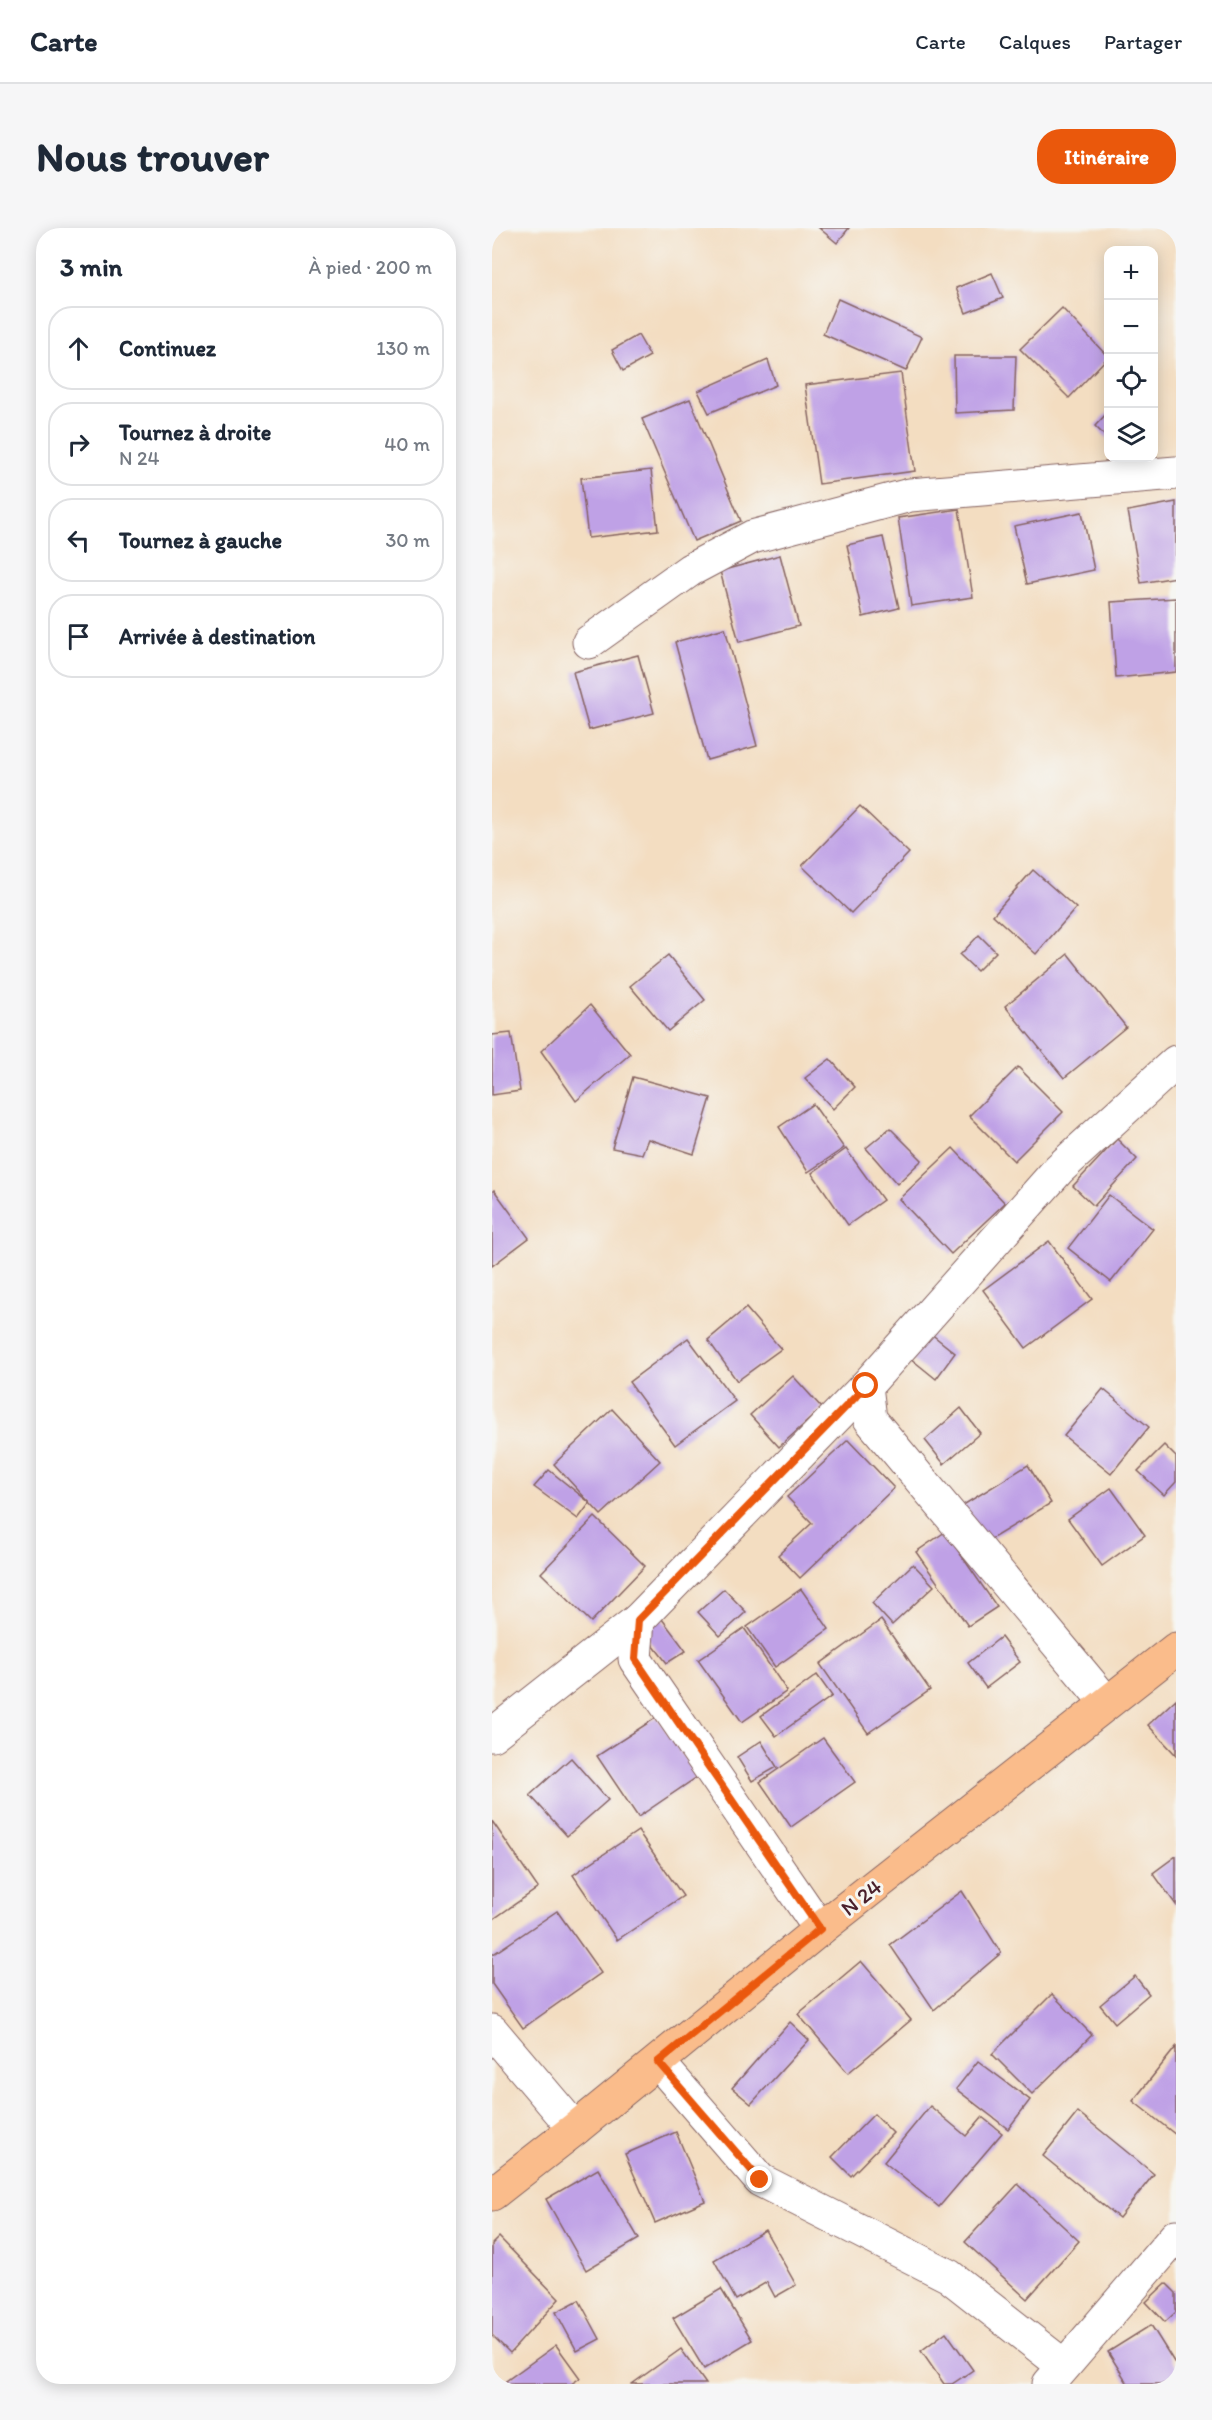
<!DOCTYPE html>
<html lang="fr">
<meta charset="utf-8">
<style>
:root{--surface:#fff;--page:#f6f6f7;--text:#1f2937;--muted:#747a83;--line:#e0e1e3;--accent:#ea580c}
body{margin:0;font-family:Itim,sans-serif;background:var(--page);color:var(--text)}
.controls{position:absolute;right:18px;top:18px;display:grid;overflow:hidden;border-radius:12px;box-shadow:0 3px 15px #0003}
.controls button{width:54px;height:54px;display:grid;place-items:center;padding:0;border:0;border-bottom:2px solid var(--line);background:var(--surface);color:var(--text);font:30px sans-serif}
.stop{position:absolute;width:18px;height:18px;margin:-14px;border:4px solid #ea580c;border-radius:50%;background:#fff}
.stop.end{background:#ea580c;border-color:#fff;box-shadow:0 2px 6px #0008}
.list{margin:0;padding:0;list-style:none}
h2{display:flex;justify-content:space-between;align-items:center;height:78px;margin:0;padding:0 24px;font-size:26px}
h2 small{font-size:20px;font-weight:400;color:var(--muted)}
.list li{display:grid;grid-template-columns:39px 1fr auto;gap:18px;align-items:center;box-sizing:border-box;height:84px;margin:0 12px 12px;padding:0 12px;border:2px solid var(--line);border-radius:24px}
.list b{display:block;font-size:22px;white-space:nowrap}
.list p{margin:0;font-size:20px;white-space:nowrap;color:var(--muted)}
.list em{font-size:20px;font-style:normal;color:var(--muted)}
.icon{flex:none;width:33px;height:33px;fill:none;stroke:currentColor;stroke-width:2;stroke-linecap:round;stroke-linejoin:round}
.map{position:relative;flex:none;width:684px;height:2156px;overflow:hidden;border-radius:24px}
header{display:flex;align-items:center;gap:36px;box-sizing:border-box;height:84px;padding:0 30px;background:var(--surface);border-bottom:2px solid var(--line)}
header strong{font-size:28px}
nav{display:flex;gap:33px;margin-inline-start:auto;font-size:21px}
.intro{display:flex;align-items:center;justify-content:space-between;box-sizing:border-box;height:144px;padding:0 36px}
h1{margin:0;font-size:42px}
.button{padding:15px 27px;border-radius:24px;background:var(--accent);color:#fff;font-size:21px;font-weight:700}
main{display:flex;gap:36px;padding:0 36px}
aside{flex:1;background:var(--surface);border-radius:24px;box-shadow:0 3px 15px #0003}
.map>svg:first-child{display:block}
.building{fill:#bfa1e6}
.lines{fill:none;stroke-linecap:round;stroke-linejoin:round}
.minor-casing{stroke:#856260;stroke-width:35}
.major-casing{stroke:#856260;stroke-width:35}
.minor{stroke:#fff;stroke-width:33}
.major{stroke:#fabc8b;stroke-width:33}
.route{stroke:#ea580c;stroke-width:8}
.labels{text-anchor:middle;stroke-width:6;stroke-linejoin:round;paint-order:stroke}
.street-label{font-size:22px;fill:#4a1f2b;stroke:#f6f6f2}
</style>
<header>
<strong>Carte</strong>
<nav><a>Carte</a><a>Calques</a><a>Partager</a></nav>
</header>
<div class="intro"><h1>Nous trouver</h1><a class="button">Itinéraire</a></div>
<main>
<aside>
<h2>3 min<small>À pied · 200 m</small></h2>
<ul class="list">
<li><svg class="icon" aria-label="ahead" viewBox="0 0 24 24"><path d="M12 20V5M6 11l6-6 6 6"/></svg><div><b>Continuez</b></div><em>130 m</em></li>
<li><svg class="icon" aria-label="right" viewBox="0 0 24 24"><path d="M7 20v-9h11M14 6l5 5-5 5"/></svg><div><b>Tournez à droite</b><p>N 24</p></div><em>40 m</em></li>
<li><svg class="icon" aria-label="left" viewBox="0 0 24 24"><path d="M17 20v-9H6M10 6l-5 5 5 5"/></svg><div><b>Tournez à gauche</b></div><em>30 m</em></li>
<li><svg class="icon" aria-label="arrive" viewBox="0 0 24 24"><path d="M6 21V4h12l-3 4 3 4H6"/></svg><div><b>Arrivée à destination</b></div></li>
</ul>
</aside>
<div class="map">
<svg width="684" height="2156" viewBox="0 0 684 2156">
<rect width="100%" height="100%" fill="#f6f6f2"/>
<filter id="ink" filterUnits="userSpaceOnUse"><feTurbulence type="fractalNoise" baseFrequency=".0167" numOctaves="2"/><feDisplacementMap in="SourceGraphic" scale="12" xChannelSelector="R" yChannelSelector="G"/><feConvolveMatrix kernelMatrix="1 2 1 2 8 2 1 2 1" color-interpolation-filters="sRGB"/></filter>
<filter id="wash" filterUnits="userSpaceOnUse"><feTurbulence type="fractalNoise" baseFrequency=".008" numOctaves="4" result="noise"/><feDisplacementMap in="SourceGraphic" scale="24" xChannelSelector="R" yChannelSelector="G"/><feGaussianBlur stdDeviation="1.35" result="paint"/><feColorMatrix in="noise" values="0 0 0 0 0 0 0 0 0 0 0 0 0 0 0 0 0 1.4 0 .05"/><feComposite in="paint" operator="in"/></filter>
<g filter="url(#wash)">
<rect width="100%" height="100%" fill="#f3ddc1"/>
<g id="blocks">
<g class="building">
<path d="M 327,0 L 357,0 L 345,15 Z"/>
<path d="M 500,45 L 511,70 L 474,85 L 464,60 Z"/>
<path d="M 346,71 L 430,109 L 414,143 L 331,106 Z"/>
<path d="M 570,80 L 616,129 L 577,170 L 528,121 Z"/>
<path d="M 146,107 L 158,128 L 131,143 L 120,122 Z"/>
<path d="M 462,128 L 524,128 L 522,182 L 463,185 Z"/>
<path d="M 276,132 L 284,157 L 217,185 L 206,163 Z"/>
<path d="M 409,145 L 423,243 L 327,256 L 313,157 Z"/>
<path d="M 198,171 L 249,293 L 202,313 L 150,191 Z"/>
<path d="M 616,184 L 616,211 L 603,198 Z"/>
<path d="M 159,242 L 166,302 L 96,310 L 89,250 Z"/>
<path d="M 684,274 L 684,349 L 649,355 L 636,283 Z"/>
<path d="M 467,281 L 481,369 L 419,378 L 406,290 Z"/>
<path d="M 590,284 L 602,342 L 535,356 L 522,298 Z"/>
<path d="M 391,309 L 407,380 L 371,389 L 355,317 Z"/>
<path d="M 288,327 L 307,398 L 247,414 L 228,343 Z"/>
<path d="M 684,370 L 684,444 L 624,450 L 619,374 Z"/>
<path d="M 233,400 L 265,518 L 215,532 L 183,414 Z"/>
<path d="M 146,427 L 162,485 L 97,502 L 81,444 Z"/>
<path d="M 368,578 L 417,625 L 359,685 L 310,638 Z"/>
<path d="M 541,642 L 584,680 L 544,726 L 501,687 Z"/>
<path d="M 487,707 L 504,724 L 485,743 L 468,727 Z"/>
<path d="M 576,726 L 634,799 L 572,850 L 513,778 Z"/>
<path d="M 176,727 L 213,772 L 176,803 L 138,758 Z"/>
<path d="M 98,777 L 138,826 L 84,873 L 49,823 Z"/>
<path d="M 19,805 L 28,863 L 0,867 L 0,807 Z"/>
<path d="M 338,831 L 363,859 L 341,881 L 313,850 Z"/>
<path d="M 526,839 L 571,884 L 522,933 L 477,888 Z"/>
<path d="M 141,849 L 219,870 L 202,926 L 156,911 L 150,926 L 120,920 Z"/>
<path d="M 321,876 L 352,920 L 316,944 L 287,899 Z"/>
<path d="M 398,900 L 430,932 L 405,956 L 374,920 Z"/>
<path d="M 625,911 L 645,931 L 602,978 L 581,958 Z"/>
<path d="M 461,920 L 513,975 L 459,1026 L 407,971 Z"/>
<path d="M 354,921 L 391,972 L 356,997 L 320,945 Z"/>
<path d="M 2,962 L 37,1010 L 0,1038 L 0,964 Z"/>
<path d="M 617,967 L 661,1001 L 619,1054 L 576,1020 Z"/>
<path d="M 557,1013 L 600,1071 L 534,1120 L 491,1062 Z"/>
<path d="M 254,1080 L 289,1121 L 245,1153 L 216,1112 Z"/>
<path d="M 438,1105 L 463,1125 L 444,1151 L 418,1130 Z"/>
<path d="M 196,1110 L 243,1173 L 183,1217 L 137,1154 Z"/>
<path d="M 301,1148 L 330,1180 L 287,1219 L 258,1187 Z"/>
<path d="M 611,1161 L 657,1199 L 619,1246 L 572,1208 Z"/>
<path d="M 469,1180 L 488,1205 L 452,1236 L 433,1212 Z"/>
<path d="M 120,1181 L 168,1233 L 109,1287 L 62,1236 Z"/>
<path d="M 356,1212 L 402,1260 L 308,1350 L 286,1327 L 320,1295 L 295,1269 Z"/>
<path d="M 672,1217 L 684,1229 L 684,1254 L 672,1267 L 646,1243 Z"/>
<path d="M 536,1237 L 559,1275 L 491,1316 L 468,1279 Z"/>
<path d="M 57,1242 L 98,1275 L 86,1291 L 42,1259 Z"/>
<path d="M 619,1260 L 653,1307 L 610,1338 L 576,1291 Z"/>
<path d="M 103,1289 L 153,1338 L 99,1394 L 49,1345 Z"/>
<path d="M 453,1304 L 505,1379 L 476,1398 L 424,1324 Z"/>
<path d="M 421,1336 L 442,1358 L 400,1397 L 380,1375 Z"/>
<path d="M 232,1361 L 254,1384 L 228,1408 L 206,1384 Z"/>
<path d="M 309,1361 L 337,1401 L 283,1439 L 255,1399 Z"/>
<path d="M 167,1387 L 194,1423 L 175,1435 L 150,1403 Z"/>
<path d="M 389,1392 L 438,1462 L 376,1505 L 328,1436 Z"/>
<path d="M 252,1400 L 295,1463 L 250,1494 L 206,1432 Z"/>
<path d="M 509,1409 L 528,1434 L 494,1460 L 476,1435 Z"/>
<path d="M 325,1447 L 340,1468 L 284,1508 L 269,1488 Z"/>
<path d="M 684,1471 L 684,1527 L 656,1497 Z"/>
<path d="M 165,1489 L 205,1549 L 146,1589 L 105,1528 Z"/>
<path d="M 331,1510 L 363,1554 L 299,1599 L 268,1554 Z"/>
<path d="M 269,1513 L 285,1539 L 260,1553 L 245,1529 Z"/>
<path d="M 79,1530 L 116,1572 L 75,1608 L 38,1567 Z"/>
<path d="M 0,1593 L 46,1660 L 0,1692 Z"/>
<path d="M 146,1603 L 191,1668 L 125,1712 L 81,1647 Z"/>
<path d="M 684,1628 L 684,1677 L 661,1645 Z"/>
<path d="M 470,1663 L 509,1725 L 442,1782 L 398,1717 Z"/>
<path d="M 65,1683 L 109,1745 L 31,1800 L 0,1756 L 0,1727 Z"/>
<path d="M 369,1733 L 419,1792 L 356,1845 L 306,1786 Z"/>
<path d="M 643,1748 L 657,1766 L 623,1795 L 608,1777 Z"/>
<path d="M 560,1766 L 600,1807 L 540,1866 L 500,1826 Z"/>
<path d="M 298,1794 L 317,1812 L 259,1876 L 240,1860 Z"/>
<path d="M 684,1819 L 684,1907 L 641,1873 Z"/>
<path d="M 486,1833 L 538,1872 L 516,1901 L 464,1861 Z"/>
<path d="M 438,1878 L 474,1908 L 490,1889 L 510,1905 L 447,1979 L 392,1934 Z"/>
<path d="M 586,1884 L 662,1946 L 627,1990 L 551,1928 Z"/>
<path d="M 382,1886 L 401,1905 L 359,1948 L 340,1929 Z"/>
<path d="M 184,1904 L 213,1973 L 163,1995 L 133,1926 Z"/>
<path d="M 106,1941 L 147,2011 L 94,2042 L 54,1971 Z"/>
<path d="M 526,1956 L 587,2013 L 535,2071 L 473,2014 Z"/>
<path d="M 273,2002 L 304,2057 L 283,2069 L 275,2054 L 244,2072 L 222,2032 Z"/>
<path d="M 7,2009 L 67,2071 L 18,2125 L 0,2107 L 0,2016 Z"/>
<path d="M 674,2055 L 684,2065 L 684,2084 L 673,2094 L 654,2074 Z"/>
<path d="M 229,2061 L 260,2112 L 212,2141 L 181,2090 Z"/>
<path d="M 87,2072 L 108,2111 L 85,2123 L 64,2084 Z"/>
<path d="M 659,2097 L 684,2137 L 684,2154 L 681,2156 L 636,2156 L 616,2124 Z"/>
<path d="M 454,2104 L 481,2142 L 460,2156 L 452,2156 L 429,2123 Z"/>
<path d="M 64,2117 L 88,2150 L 79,2156 L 16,2156 L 14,2153 Z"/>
<path d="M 189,2121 L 214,2156 L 140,2156 Z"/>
</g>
</g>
</g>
<g filter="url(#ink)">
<use href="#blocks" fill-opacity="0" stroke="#856260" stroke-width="1.5"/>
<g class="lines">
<g class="minor-casing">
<g id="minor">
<path d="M 97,414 L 198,342 L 260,309 L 418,267 L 684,245"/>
<path d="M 374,1158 L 378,1191 L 614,1474"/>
<path d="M 0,1507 L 146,1392"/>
<path d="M 328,1701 L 143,1431 L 146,1392 L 374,1158 L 567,941 L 684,834"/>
<path d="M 0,1803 L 83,1901"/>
<path d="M 166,1834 L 268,1952 L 457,2048 L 572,2138"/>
<path d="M 557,2156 L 684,2008"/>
</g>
</g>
<g class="major-casing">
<path id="major" d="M 0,1966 L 83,1901 L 328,1701 L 684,1421"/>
</g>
<use href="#minor" class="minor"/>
<use href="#major" class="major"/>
</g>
</g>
<g class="lines" filter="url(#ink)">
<path class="route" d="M 268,1952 L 166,1834 L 328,1701 L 143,1431 L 146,1392 L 374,1158"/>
</g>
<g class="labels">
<g class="street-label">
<text transform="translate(369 1669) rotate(-38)" y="8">N 24</text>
</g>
</g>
</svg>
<div class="controls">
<button>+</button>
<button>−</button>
<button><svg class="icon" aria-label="locate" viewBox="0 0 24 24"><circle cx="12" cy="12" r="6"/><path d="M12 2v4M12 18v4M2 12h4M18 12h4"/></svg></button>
<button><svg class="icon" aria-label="layers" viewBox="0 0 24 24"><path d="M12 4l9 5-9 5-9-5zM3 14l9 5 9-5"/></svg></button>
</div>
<div class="stop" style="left:374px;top:1158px"></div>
<div class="stop end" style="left:268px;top:1952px"></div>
</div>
</main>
